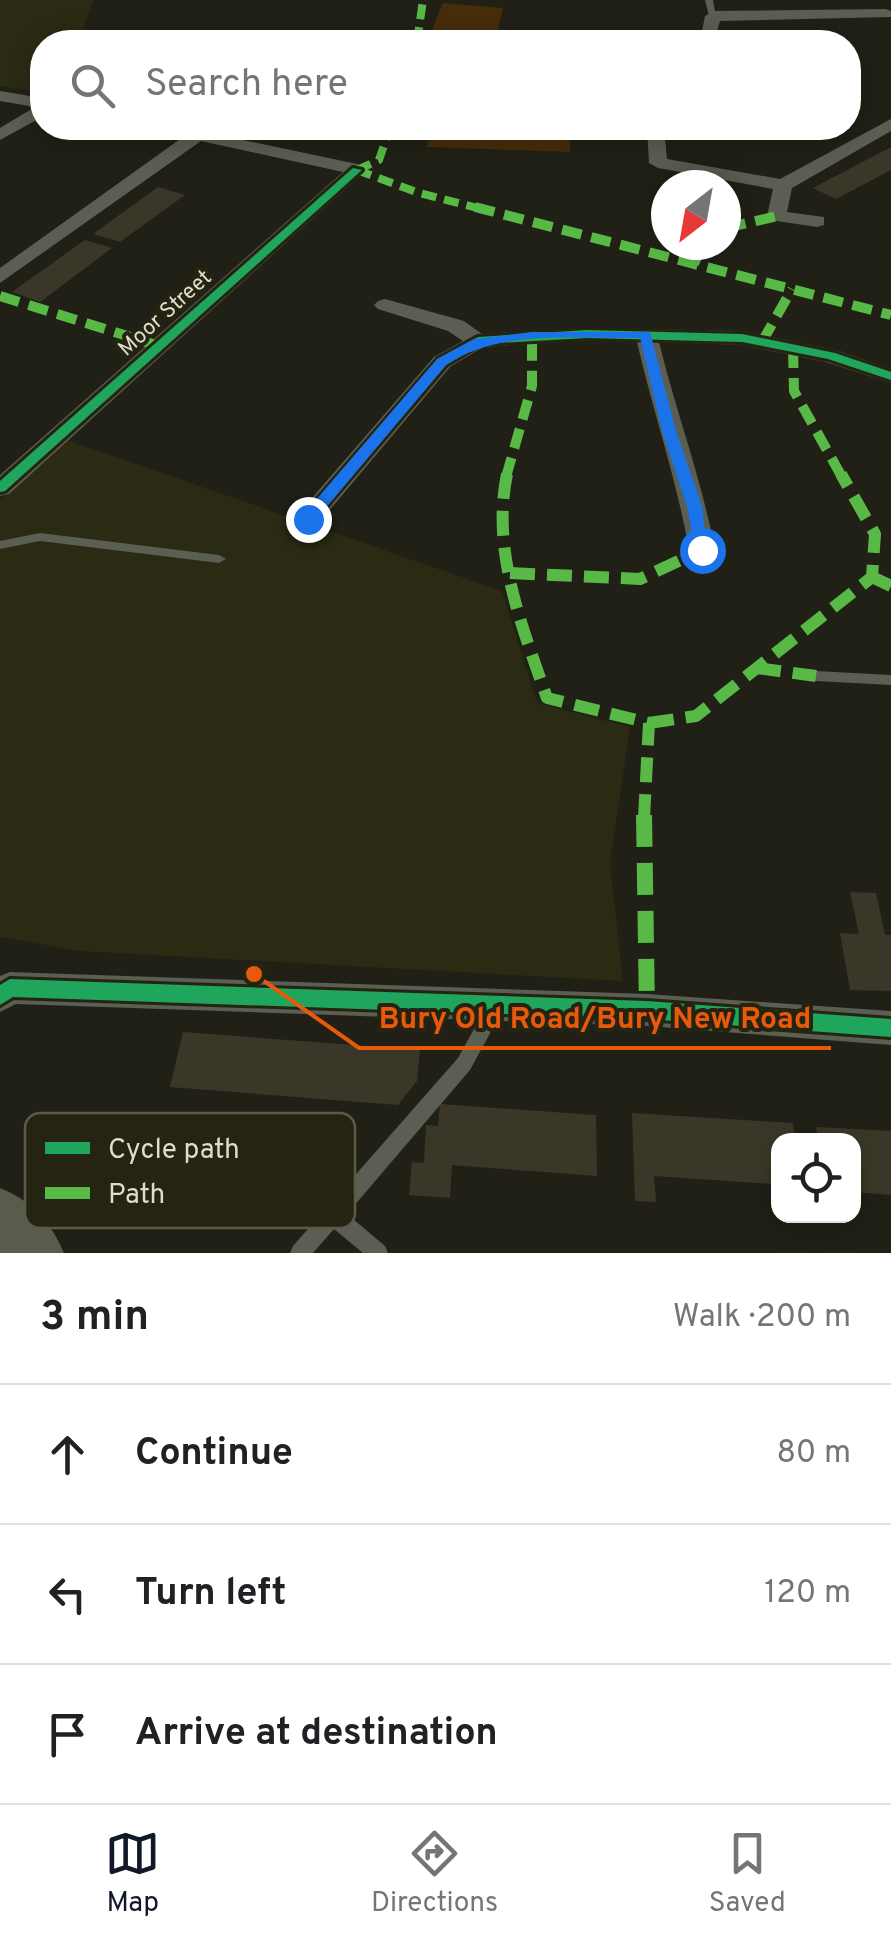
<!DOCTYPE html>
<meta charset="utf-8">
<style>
:root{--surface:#fff;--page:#f6f6f6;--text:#202124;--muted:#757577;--line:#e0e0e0;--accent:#111827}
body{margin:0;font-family:Overpass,sans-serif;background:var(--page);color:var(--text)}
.controls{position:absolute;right:30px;bottom:30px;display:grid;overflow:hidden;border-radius:20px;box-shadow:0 5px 25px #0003}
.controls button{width:90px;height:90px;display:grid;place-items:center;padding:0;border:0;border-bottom:2px solid var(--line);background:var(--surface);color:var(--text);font:50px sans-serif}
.compass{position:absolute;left:651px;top:170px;width:90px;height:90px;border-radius:50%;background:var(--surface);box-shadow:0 5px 25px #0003;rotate:211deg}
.stop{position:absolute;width:30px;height:30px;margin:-22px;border:8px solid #1a73e8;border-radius:50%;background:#fff}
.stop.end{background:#1a73e8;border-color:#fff;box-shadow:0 2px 10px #0008}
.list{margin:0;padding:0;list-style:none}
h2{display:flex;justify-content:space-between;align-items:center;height:130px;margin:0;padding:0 40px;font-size:42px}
h2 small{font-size:32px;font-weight:400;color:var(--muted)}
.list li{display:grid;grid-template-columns:65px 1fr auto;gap:30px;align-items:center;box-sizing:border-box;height:140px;padding:0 40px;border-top:2px solid var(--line)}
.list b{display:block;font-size:38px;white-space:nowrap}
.list em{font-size:32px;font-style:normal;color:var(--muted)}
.icon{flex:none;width:55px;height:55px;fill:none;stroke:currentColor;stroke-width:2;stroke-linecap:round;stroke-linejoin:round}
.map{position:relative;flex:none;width:891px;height:1253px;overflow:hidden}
.search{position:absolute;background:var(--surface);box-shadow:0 5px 25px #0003;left:30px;right:30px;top:30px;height:110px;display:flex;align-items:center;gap:25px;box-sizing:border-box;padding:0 35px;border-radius:40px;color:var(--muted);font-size:38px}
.sheet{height:550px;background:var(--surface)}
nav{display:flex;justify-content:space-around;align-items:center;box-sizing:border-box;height:140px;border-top:2px solid var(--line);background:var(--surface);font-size:28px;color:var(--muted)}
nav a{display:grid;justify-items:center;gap:5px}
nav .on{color:var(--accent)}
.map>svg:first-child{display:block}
.built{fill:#2b2a13}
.green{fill:#472d09}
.building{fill:#3b3728}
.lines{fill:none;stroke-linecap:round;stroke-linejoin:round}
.service{fill:#5b5e52;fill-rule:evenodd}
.minor{fill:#5b5e52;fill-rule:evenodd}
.trunk{fill:#595c4c;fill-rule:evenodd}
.quiet-far3{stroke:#58b947;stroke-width:8;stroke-dasharray:15 8;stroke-linecap:butt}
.quiet-far2{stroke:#58b947;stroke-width:10;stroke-dasharray:20 10;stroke-linecap:butt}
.quiet-far1{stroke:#58b947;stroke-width:12;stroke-dasharray:25 12;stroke-linecap:butt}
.quiet{stroke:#58b947;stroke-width:16;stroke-dasharray:32 16;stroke-linecap:butt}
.cycleway-casing{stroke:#252412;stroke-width:6}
.cycleway{fill:#20a55d;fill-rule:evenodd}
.route{fill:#1a73e8}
.labels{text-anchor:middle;stroke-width:8;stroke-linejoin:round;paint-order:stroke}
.far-street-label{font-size:22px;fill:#dcdcd0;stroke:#252412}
.key{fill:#252412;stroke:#5c5b4b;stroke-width:2.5}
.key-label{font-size:28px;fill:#dcdcd0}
.leader{fill:none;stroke:#e8590c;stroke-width:4}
.callout-dot{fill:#e8590c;stroke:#252412;stroke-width:4}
.callout-label{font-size:30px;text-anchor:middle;font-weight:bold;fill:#e8590c;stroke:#252412;stroke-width:8;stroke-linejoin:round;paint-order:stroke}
</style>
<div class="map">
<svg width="891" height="1253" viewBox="0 0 891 1253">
<rect width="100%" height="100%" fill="#212016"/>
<g class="built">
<path d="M 0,0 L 93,0 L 81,37 L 108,42 L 42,42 L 42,86 L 34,91 L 0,86 Z"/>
<path d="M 67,440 L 502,591 L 537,703 L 630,727 L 610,863 L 623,981 L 80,951 L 0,937 L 0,501 Z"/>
</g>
<g class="green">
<path d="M 443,3 L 503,8 L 495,42 L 427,42 Z"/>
<path d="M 431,128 L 570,128 L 570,152 L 427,147 Z"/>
</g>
<g class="building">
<path d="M 891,147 L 891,170 L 836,199 L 813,188 Z"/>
<path d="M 158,187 L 185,195 L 120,242 L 93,234 Z"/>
<path d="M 85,240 L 112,248 L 40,302 L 12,292 Z"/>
<path d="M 850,892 L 876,893 L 885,935 L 891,935 L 891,991 L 850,990 L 840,933 L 859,934 Z"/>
<path d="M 183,1032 L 420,1050 L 417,1081 L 398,1105 L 170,1087 Z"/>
<path d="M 440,1104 L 596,1115 L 597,1176 L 452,1165 L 450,1198 L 409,1195 L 412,1162 L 424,1163 L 426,1125 L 438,1126 Z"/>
<path d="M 632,1113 L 793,1123 L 795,1140 L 778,1140 L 778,1209 L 773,1184 L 654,1176 L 656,1202 L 635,1201 Z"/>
<path d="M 816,1127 L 891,1131 L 891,1195 L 854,1192 L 854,1140 L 818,1140 Z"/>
</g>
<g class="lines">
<g class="service">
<path d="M 705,0 L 713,0 L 716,18 L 709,16 Z"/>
<path d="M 40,533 L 219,555 L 226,559 L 219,563 L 40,541 L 0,549 L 0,541 Z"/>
<path d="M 816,671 L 891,675 L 891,685 L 816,681 L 811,680 L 809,676 L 811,672 Z"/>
<path d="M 496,998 L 502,1000 L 505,1006 L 470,1070 L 347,1214 L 385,1246 L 388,1253 L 363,1253 L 334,1229 L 313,1253 L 290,1253 L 293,1246 L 458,1058 L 490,1000 Z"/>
</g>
<g class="minor">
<path d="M 713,11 L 886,9 L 891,11 L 891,17 L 720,21 L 714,42 L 676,42 L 678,39 L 701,36 L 705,16 Z"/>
<path d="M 0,91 L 42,98 L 42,117 L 0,140 L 0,128 L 35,107 L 0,101 Z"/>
<path d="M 891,119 L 891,131 L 792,188 L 787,212 L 824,217 L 824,225 L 817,227 L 770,220 L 767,216 L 773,189 L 658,168 L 649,163 L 647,128 L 664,128 L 667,159 L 780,179 Z"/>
<path d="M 155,128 L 186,128 L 357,164 L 366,170 L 9,494 L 0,496 L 0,475 L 343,172 L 201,141 L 0,283 L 0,268 L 183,137 Z"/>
<path d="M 385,299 L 464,321 L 482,334 L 587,328 L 742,331 L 839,351 L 891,369 L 891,383 L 826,362 L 742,345 L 659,342 C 676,412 702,480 715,550 L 711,556 L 693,556 L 689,550 C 677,480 653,412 637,342 L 587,340 L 483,347 L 450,367 L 317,525 L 299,525 L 295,519 L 299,513 L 434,357 L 463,341 L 448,331 L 378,309 L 374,305 L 378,301 Z"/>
<path d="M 10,972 L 647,994 L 891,1011 L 891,1045 L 647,1026 L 16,1004 L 0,1012 L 0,976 Z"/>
</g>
<path class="trunk" d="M 0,1188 C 32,1201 50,1221 64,1253 L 0,1253 Z"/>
<g class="quiet-far3">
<path d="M 417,42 L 423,0"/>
<path d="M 357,170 L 416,192 L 485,210"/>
<path d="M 357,170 L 379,160 L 390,128"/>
</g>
<g class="quiet-far2">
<path d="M 475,207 L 891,315"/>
<path d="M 726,228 L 777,216"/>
<path d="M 694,264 L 702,245"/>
<path d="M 0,296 L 159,346"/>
<path d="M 762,342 L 792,289"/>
<path d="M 793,348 L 794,391 L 842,477"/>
<path d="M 506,477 L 532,386 L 532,335"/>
</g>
<g class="quiet-far1">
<path d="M 507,474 C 491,551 522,626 547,698 L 649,723 L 644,818"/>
<path d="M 510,573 L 640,579 L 702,550"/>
<path d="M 872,577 L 891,586"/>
<path d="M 756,668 L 816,676"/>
<path d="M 649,723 L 696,716 L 872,577 L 875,534 L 841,474"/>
</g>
<path class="quiet" d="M 644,815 L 647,1010"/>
<g class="cycleway-casing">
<g id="cycleway">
<path d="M 353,168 L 362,170 L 5,491 L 0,492 L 0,481 Z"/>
<path d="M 587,330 L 742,334 L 835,353 L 891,372 L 891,380 L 828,359 L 742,342 L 587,338 L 481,344 L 446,365 L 313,522 L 303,522 L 301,519 L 303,516 L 438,359 L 478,337 Z"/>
<path d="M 10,979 L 647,1001 L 891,1019 L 891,1037 L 647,1019 L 13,997 L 0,1005 L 0,985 Z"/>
</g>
</g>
<use href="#cycleway" class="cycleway"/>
</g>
<path class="route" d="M 532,332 L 650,332 L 676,431 L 702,506 L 708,554 L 695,550 L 687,506 L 662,431 L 640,338 C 577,339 501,328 446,365 L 314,522 L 303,522 L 303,515 L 437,359 L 474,339 Z"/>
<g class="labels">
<g class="far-street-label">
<text transform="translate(164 312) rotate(-42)" y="8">Moor Street</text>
</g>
</g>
<rect x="25" y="1113" width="330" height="115" rx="15" class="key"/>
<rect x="45" y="1142" width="45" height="12" fill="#20a55d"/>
<rect x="45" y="1187" width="45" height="12" fill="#58b947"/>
<g class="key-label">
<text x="108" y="1158">Cycle path</text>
<text x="108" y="1203">Path</text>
</g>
<path class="leader" d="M254 974L359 1048H831"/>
<circle class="callout-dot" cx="254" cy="974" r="10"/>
<g class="callout-label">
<text x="595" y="1028">Bury Old Road/Bury New Road</text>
</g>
</svg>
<div class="controls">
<button><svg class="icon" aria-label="locate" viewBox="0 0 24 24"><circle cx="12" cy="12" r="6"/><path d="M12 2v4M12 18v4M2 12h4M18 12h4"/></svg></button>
</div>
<svg class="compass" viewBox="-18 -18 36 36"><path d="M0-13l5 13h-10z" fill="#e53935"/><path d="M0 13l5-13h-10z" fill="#757577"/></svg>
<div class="stop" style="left:702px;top:550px"></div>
<div class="stop end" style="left:308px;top:519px"></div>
<div class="search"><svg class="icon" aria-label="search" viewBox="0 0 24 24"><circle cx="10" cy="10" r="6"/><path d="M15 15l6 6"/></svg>Search here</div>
</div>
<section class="sheet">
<h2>3 min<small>Walk · 200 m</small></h2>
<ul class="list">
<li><svg class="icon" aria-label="ahead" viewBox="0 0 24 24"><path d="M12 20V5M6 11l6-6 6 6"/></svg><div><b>Continue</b></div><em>80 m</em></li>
<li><svg class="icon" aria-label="left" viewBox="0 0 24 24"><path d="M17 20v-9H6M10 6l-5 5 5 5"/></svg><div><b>Turn left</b></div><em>120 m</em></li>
<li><svg class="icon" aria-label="arrive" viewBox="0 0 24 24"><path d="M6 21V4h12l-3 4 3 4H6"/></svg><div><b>Arrive at destination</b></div></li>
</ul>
</section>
<nav>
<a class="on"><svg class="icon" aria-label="map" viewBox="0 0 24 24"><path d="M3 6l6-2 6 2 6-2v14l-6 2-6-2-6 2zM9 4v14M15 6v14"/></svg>Map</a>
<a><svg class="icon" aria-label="directions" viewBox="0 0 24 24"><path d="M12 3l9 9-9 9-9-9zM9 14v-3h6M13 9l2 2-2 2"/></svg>Directions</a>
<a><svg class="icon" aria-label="saved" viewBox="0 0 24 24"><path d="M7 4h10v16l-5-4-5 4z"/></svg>Saved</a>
</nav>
